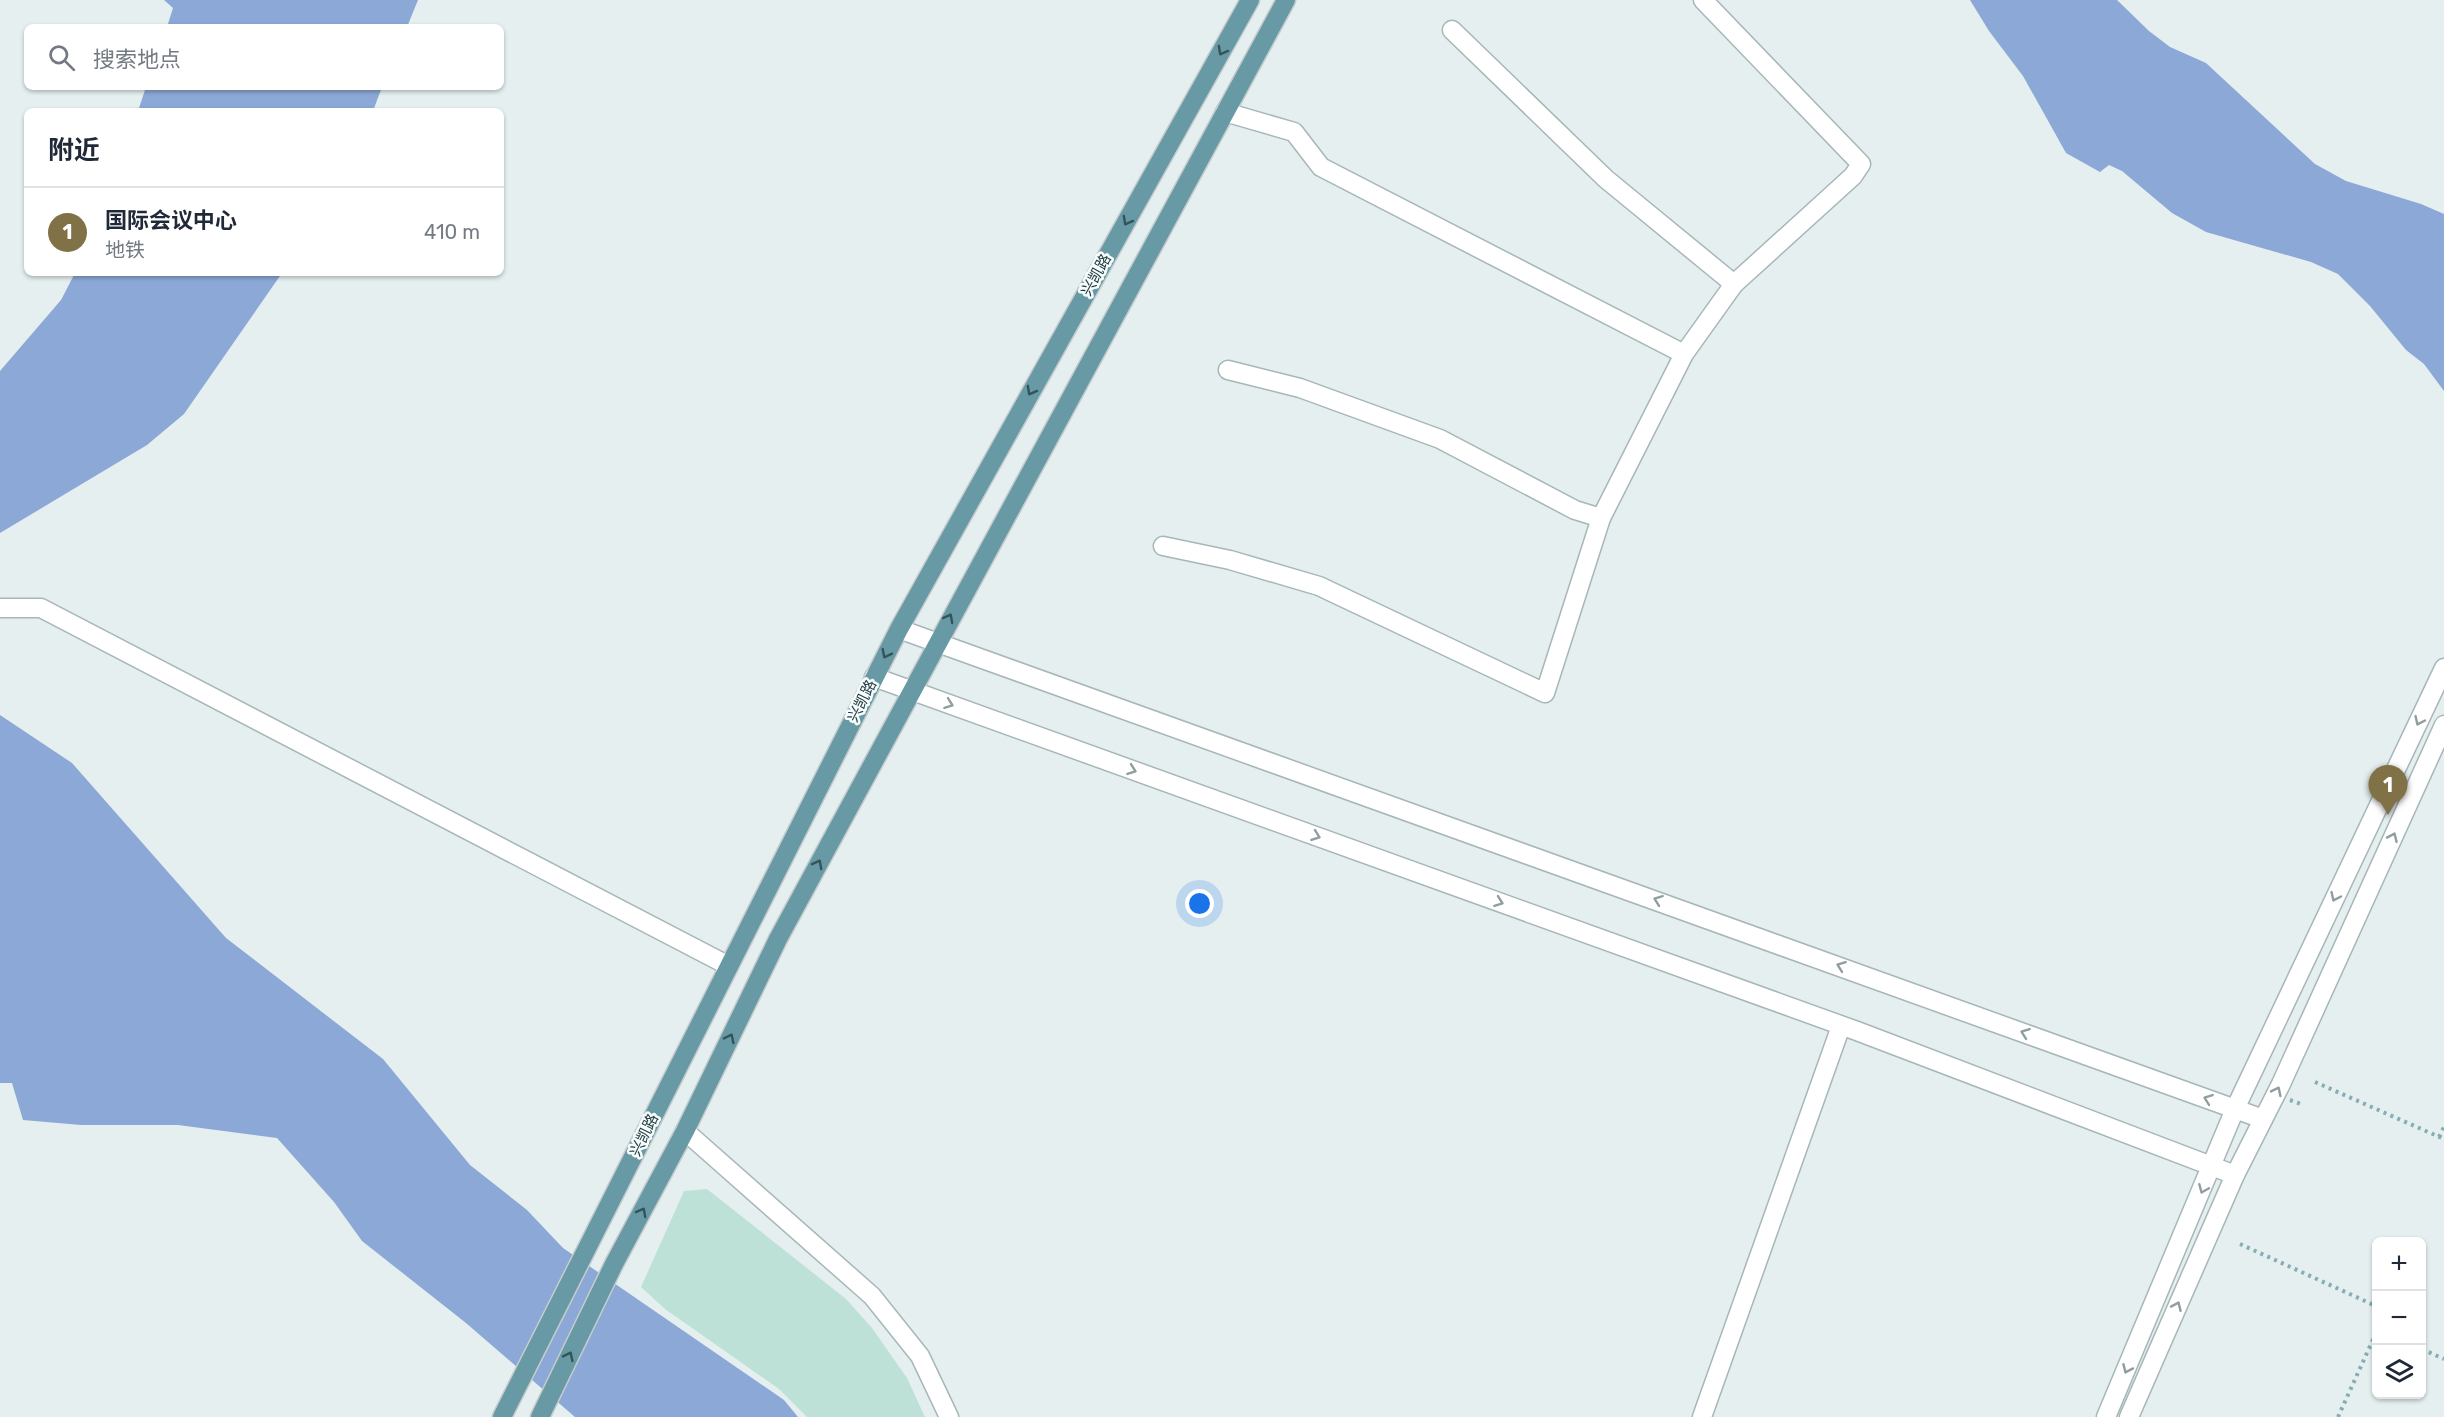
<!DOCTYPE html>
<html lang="zh">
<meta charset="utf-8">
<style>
:root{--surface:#fff;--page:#f2f2f3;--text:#1f2937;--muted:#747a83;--line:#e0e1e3;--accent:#817147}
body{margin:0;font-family:Rubik,"Noto Sans SC",sans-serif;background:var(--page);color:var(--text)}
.controls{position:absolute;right:18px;bottom:18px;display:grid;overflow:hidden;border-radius:9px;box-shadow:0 2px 4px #0004}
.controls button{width:54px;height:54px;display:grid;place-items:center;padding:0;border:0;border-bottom:2px solid var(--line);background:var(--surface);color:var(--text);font:30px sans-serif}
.you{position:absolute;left:1200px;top:904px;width:21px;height:21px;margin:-15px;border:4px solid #fff;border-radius:50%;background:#1a73e8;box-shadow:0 0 0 9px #1a73e833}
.badge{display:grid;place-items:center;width:39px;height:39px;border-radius:50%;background:var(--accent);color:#fff;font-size:20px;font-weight:700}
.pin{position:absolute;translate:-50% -50px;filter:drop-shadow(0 2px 3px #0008)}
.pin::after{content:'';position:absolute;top:32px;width:21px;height:18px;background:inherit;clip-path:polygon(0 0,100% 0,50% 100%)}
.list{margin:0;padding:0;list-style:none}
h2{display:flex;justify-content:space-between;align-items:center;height:78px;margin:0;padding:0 24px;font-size:26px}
h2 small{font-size:20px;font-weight:400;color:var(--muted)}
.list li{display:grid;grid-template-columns:39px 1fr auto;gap:18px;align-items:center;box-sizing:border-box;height:90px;padding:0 24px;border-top:2px solid var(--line)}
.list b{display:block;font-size:22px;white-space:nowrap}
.list p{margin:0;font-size:20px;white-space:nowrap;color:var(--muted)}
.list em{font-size:20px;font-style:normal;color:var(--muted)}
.icon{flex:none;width:33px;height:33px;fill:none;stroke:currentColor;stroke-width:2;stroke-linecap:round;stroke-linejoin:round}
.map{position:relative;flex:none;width:2444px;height:1417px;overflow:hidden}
.search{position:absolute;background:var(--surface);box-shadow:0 2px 4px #0004;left:24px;top:24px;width:480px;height:66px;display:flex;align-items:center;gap:15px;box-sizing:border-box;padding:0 21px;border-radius:9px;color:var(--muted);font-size:22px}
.panel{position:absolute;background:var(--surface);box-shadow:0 2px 4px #0004;left:24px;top:108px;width:480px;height:168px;border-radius:9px}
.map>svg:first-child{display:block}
.green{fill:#bde1d7}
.water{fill:#8ba8d6}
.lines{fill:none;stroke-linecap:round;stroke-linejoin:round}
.minor-casing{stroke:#a7b6b8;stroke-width:21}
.major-casing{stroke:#c6ccce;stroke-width:21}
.path{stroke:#84adb4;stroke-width:4;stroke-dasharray:3 4.5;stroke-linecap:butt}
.minor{stroke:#fff;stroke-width:18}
.major{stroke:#689aa6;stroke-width:18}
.oneway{stroke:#34545b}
.oneway2{stroke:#919ea0}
.labels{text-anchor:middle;stroke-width:5;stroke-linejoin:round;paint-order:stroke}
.street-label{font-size:15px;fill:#233c42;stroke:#f6fbfb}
</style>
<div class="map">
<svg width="2444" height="1417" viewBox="0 0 2444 1417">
<rect width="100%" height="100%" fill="#e5efef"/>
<path class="green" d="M 707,1189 L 846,1299 L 872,1328 L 907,1378 L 925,1417 L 807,1417 L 779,1389 L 665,1309 L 641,1287 L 684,1191 Z"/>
<g class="water">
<path d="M 164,0 L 418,0 L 407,27 L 167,27 L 173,8 Z"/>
<path d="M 1970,0 L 2117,0 L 2149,31 L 2170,47 L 2206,63 L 2315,164 L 2346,181 L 2421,204 L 2444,214 L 2444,391 L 2424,364 L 2406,350 L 2370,306 L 2338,274 L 2311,262 L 2206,232 L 2172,213 L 2122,171 L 2109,165 L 2100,172 L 2066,153 L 2023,76 L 1989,31 Z"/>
<path d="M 146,87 L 382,87 L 373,111 L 138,111 Z"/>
<path d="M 75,273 L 282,273 L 184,414 L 147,445 L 0,533 L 0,371 L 61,300 Z"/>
<path d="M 0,715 L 72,763 L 226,938 L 383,1059 L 470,1165 L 527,1210 L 563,1248 L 784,1400 L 798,1417 L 575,1417 L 466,1323 L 362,1241 L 334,1202 L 277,1138 L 178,1125 L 81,1125 L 23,1120 L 12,1083 L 0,1083 Z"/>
</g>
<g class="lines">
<g class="minor-casing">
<g id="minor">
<path d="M 1452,30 L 1606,179 L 1734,284"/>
<path d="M 1225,112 L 1294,132 L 1321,167 L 1684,354"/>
<path d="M 1228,370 L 1300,388 L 1440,439 L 1575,510 L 1601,518"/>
<path d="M 1163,546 L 1230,560 L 1319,586 L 1545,693 L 1601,518 L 1684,354 L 1734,284 L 1853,176 L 1861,164 L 1703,0"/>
<path d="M 0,608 L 41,608 L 727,965"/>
<path d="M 899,629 L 2263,1119"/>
<path d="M 874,677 L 1857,1031 L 2235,1175"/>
<path d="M 685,1131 L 872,1296 L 920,1356 L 949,1417"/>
<path d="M 1702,1417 L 1841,1026"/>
<path d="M 2106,1417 L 2235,1109 L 2444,668"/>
<path d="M 2129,1417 L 2235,1175 L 2281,1084 L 2444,725"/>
</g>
</g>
<g class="major-casing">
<g id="major">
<path d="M 502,1417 L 899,629 L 1250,0"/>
<path d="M 540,1417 L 614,1264 L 685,1131 L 778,939 L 1286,0"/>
</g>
</g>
<g class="path">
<path d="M 2315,1082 L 2444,1139"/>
<path d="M 2290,1100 L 2304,1105"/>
<path d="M 2439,1137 L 2444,1127"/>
<path d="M 2240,1244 L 2376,1306"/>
<path d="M 2422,1349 L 2444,1359"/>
<path d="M 2338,1417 L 2376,1333"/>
</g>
<use href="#minor" class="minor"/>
<use href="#major" class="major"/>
</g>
<defs><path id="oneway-chevron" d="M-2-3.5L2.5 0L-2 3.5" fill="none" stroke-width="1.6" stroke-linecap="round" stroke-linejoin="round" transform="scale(1.5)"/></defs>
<g class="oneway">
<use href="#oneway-chevron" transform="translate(1222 51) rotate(119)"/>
<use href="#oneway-chevron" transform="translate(1127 221) rotate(119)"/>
<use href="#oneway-chevron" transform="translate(1031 391) rotate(119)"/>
<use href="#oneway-chevron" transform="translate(949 618) rotate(-61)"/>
<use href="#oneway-chevron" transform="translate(886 654) rotate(117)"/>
<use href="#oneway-chevron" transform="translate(818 864) rotate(-62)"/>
<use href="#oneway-chevron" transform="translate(730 1038) rotate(-64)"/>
<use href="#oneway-chevron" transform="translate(642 1212) rotate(-62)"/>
<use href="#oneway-chevron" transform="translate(569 1356) rotate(-64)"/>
</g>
<g class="oneway2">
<use href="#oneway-chevron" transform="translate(949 704) rotate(20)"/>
<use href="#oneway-chevron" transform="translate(2419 721) rotate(115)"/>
<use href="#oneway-chevron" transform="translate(1132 770) rotate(20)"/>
<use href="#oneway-chevron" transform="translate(1316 836) rotate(20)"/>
<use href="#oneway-chevron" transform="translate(2393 837) rotate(-66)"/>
<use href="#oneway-chevron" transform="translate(2335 897) rotate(115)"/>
<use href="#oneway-chevron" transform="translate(1658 900) rotate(-160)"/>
<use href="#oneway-chevron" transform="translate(1499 902) rotate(20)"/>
<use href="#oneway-chevron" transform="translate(1841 966) rotate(-160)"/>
<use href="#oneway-chevron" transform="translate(2025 1033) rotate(-160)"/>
<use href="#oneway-chevron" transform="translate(2277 1091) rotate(-64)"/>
<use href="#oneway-chevron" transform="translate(2208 1099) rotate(-160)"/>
<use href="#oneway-chevron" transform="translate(2203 1189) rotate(113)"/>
<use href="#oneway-chevron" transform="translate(2177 1306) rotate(-66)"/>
<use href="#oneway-chevron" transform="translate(2127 1369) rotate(114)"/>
</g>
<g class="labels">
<g class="street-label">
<text transform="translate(1096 275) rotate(-61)" y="5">兴凯路</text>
<text transform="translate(862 701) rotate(-63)" y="5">兴凯路</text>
<text transform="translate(644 1135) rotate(-64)" y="5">兴凯路</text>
</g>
</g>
</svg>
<div class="controls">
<button>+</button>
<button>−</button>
<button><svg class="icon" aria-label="layers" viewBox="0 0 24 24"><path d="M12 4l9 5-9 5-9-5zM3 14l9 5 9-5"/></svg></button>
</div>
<div class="you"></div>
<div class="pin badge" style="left:2388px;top:815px">1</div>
<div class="search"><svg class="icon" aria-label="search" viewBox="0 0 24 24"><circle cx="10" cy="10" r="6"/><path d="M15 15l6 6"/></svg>搜索地点</div>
<section class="panel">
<h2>附近<small></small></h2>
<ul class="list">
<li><span class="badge">1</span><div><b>国际会议中心</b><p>地铁</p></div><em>410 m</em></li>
</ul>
</section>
</div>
